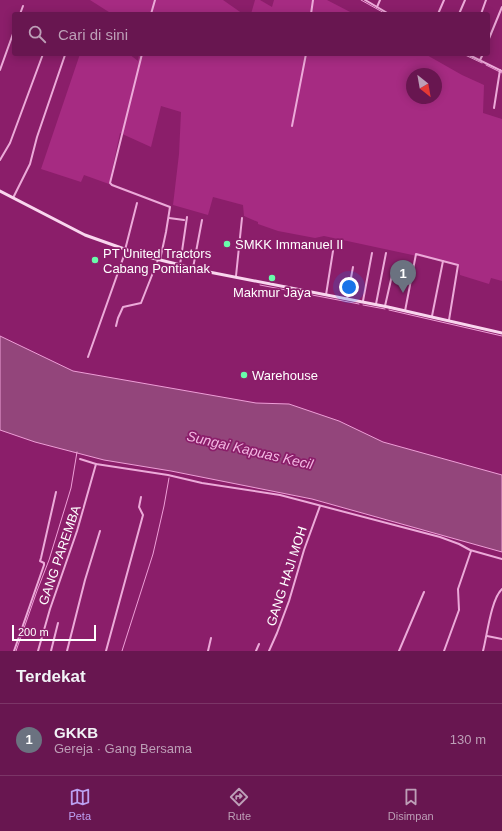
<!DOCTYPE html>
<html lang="id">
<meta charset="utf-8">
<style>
:root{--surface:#681650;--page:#70235a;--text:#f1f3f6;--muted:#bd9fb7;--line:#7b3567;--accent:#bca0f2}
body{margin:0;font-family:Arial,sans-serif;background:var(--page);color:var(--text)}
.compass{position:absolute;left:406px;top:68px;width:36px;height:36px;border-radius:50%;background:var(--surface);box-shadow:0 2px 10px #0003;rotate:149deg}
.scale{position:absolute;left:12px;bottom:10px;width:84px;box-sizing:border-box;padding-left:4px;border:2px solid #fff;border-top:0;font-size:11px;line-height:14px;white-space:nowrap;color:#fff;-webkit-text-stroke:3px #8b1e6a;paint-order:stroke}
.you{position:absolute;left:349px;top:287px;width:14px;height:14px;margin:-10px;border:3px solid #fff;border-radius:50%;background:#1a73e8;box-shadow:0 0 0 6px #1a73e833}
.badge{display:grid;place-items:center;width:26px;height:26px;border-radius:50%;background:var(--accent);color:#fff;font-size:13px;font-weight:700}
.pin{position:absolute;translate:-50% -33px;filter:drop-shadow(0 1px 2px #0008)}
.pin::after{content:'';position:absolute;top:21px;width:14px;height:12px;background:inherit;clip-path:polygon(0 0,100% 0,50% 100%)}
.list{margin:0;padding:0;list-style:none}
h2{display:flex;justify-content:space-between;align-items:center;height:52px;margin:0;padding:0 16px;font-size:17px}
h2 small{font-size:13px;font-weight:400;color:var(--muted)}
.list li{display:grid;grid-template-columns:26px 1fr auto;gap:12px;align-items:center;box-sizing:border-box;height:72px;padding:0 16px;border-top:1px solid var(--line)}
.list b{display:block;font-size:15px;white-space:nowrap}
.list p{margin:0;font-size:13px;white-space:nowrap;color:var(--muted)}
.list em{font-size:13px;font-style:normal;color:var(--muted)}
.icon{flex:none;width:22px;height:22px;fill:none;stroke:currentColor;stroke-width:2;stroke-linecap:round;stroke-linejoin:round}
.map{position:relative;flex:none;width:502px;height:651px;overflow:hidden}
.search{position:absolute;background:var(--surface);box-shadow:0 2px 10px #0003;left:12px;right:12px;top:12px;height:44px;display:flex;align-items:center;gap:10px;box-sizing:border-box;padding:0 14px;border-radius:4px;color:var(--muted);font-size:15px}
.sheet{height:124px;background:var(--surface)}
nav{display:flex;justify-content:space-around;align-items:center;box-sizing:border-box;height:56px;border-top:1px solid var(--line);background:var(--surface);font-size:11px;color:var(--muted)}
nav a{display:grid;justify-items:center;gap:2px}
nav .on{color:var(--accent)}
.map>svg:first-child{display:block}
.green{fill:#a62b82;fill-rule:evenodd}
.water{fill:#93457b;stroke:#ee9ed7}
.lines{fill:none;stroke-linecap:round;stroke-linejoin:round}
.stream{stroke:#ee9ed7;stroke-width:1}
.street{stroke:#ecaad9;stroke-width:2}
.secondary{stroke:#f9d6ee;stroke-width:3}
.poi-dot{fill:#69fbab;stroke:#8b1e6a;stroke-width:1.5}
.labels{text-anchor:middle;stroke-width:3.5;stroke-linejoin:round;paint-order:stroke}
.poi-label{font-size:13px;fill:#fff;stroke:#8b1e6a;text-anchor:start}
.street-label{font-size:13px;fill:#fff;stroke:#8b1e6a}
.water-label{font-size:14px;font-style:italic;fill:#f3b6e2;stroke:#8b1e6a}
</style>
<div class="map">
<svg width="502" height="651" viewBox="0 0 502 651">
<rect width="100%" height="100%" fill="#8b1e6a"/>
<g class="green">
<path d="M 90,0 L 223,0 L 243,14 L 112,14 Z"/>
<path d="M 255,0 L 260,0 L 272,7 L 274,0 L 327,0 L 354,14 L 251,14 Z"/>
<path d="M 80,54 L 129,54 L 138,61 L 139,54 L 425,54 L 462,75 L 484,85 L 483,113 L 502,119 L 502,281 L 491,278 L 489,284 L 460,275 L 459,265 L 324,236 L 315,238 L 278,231 L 258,224 L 258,222 L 244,216 L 243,205 L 213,197 L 208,215 L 173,205 L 179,154 L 181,112 L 161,106 L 151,147 L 120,133 L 109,184 L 84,175 L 81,182 L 41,169 ZM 412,74 L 436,74 L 436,98 L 412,98 Z"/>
</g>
<path class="water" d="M 0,336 L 73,371 L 256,403 L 289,404 L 339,421 L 383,442 L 502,475 L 502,552 L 312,499 L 171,471 L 104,460 L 35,442 L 0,430 Z"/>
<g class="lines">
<g class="stream">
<path d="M 361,0 L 386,14"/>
<path d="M 463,54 L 482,63"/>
<path d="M 486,65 L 502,73"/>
<path d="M 260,285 L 359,304"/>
<path d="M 363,305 L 385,309"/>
<path d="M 389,310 L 502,336"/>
<path d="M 16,651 L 37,591 L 49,560 L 71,488 L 77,452"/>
<path d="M 122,651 L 153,554 L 164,506 L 169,478"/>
</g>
<g class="street">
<path d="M 365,0 L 389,14"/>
<path d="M 377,7 L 380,0"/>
<path d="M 20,14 L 23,6"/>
<path d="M 151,14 L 155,0"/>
<path d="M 311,14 L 313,0"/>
<path d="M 438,14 L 444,0"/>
<path d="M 459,14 L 465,0"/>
<path d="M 481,14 L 486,0"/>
<path d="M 488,41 L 502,7"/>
<path d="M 142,54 L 110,183 L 112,185 L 170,207 L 166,232 L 160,260"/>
<path d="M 467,54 L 502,71"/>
<path d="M 480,60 L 483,54"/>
<path d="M 0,70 L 14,31"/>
<path d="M 494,108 L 500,70"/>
<path d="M 292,126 L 306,54"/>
<path d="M 0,160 L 10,143 L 43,54"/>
<path d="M 13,198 L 30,164 L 37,137 L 65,55"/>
<path d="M 169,218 L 184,220"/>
<path d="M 125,250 L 137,203"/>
<path d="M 180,265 L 187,217"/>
<path d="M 193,268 L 202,220"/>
<path d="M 236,276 L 242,218"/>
<path d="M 326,295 L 333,251"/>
<path d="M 347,299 L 353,267"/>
<path d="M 363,301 L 372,253"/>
<path d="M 376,304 L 386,253"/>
<path d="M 385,306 L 393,271"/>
<path d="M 405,311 L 416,254 L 458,265 L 449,320"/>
<path d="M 432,316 L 443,261"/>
<path d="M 116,326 L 118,318 L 123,307 L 141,303 L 158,260"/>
<path d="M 88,357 L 126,250"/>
<path d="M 80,459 L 96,464 L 168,475 L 202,483 L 280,495 L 440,537 L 459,544 L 470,550 L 502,559"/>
<path d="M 487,636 L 502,639"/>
<path d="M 14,651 L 44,565 L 44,563 L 40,561 L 41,558 L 56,492"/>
<path d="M 38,651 L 50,609 L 77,531 L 96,464"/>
<path d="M 51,651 L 58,623"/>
<path d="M 67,651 L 85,580 L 100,531"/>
<path d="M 106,651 L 143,515 L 139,507 L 141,497"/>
<path d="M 208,651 L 211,638"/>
<path d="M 256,651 L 259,644"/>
<path d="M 269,651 L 277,633 L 289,601 L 304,550 L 320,506"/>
<path d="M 399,651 L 424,592"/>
<path d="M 444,651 L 459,610 L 458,589 L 471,551"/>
<path d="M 483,651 C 487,636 491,599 502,589"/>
</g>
<path class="secondary" d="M 0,191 L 85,235 L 144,256 L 209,272 L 388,307 L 502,333"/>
</g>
<g class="poi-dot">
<circle cx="227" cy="244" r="4"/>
<circle cx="95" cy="260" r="4"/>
<circle cx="272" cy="278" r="4"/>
<circle cx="244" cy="375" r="4"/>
</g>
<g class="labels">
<g class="poi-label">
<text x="235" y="249">SMKK Immanuel II</text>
<text x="103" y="258">PT United Tractors<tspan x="103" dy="15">Cabang Pontianak</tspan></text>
<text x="272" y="297" text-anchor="middle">Makmur Jaya</text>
<text x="252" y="380">Warehouse</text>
</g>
<g class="street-label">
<text transform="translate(59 555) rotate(-71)" y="5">GANG PAREMBA</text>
<text transform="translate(286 576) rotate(-72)" y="5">GANG HAJI MOH</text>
</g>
<g class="water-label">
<text transform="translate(250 450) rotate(13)" y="5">Sungai Kapuas Kecil</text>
</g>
</g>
</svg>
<svg class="compass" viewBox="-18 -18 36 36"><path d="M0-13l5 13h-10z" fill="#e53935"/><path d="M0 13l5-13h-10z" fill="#bd9fb7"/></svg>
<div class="scale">200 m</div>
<div class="you"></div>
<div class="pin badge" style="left:403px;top:293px;background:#6b7280">1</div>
<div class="search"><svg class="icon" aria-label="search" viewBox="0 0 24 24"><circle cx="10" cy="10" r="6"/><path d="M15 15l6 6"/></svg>Cari di sini</div>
</div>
<section class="sheet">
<h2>Terdekat<small></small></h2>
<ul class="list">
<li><span class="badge" style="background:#6b7280">1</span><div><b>GKKB</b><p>Gereja · Gang Bersama</p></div><em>130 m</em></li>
</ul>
</section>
<nav>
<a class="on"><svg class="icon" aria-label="map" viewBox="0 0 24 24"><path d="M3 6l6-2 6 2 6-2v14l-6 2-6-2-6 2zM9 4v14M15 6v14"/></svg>Peta</a>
<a><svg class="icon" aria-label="directions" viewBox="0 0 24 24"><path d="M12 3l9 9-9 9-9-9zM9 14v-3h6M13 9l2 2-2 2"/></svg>Rute</a>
<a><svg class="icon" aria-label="saved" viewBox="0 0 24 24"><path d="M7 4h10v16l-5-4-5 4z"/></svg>Disimpan</a>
</nav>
